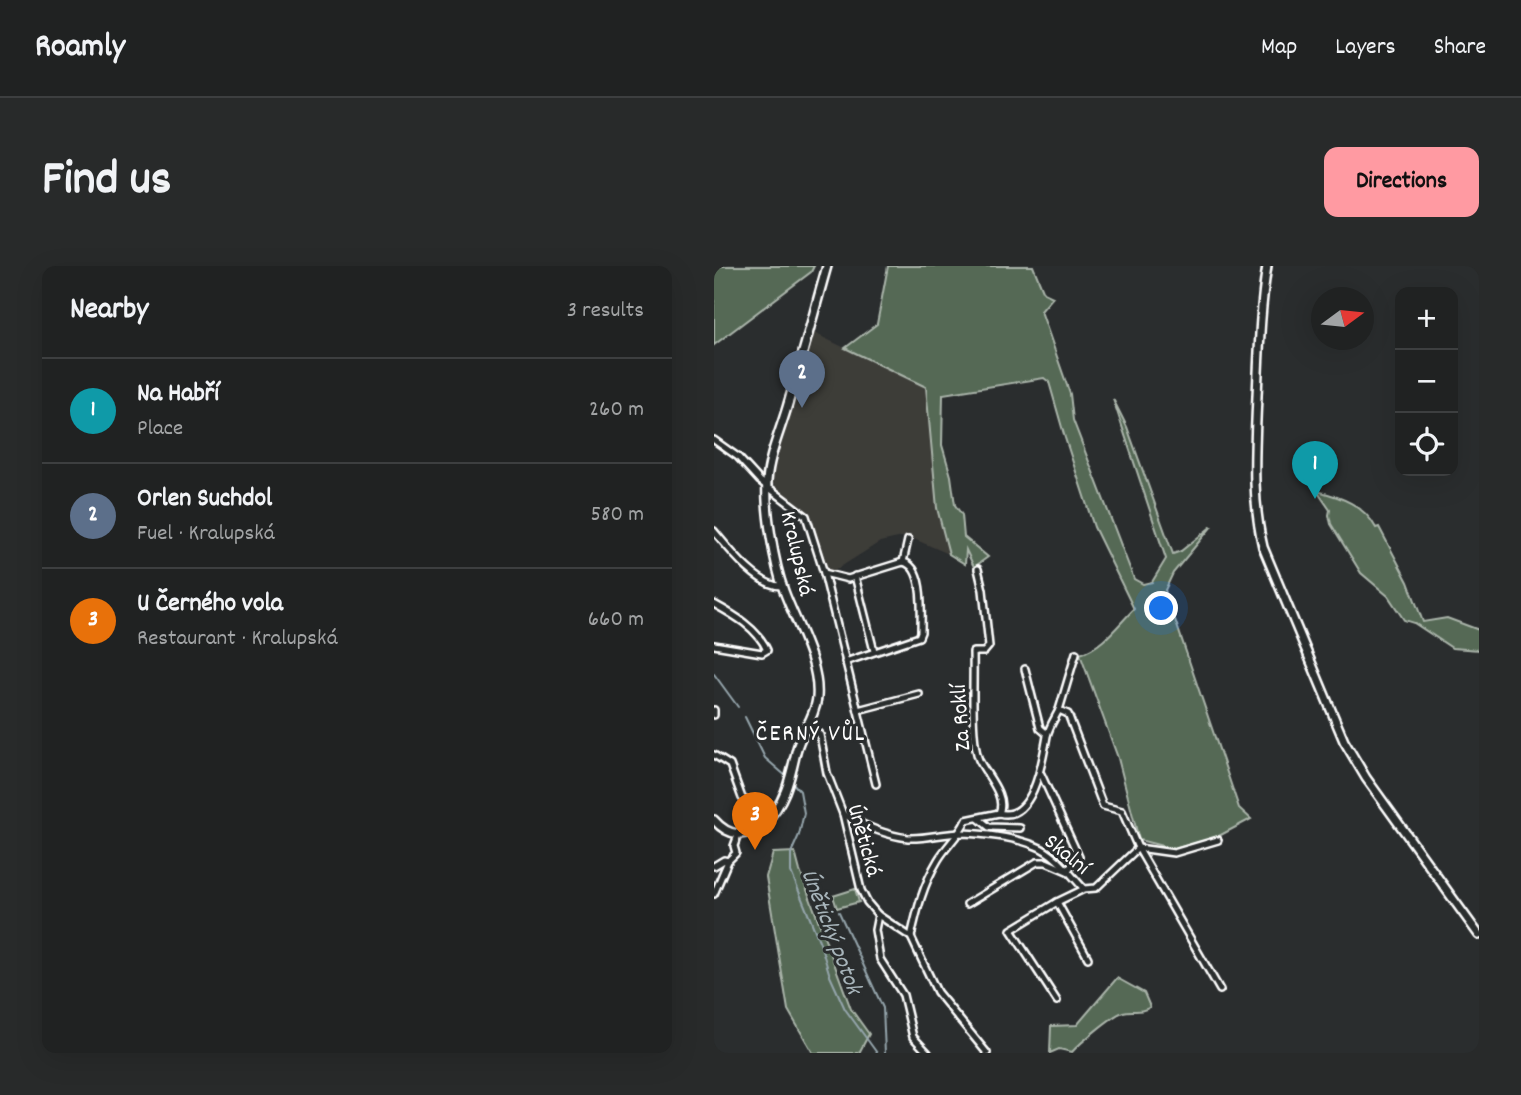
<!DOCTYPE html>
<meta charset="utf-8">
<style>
:root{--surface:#202222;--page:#282a2a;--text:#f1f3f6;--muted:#a2a4a5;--line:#3d3f40;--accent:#ff9aa2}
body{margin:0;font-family:Dekko,sans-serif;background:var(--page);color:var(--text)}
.controls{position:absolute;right:21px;top:21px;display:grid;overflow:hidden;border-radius:14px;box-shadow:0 7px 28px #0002}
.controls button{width:63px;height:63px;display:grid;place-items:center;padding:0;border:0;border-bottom:2px solid var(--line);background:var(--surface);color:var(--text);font:35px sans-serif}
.compass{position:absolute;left:597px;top:21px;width:63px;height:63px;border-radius:50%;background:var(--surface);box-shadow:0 7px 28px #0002;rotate:75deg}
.you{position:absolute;left:448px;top:343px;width:24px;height:24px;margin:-18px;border:5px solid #fff;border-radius:50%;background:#1a73e8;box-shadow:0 0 0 10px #1a73e833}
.badge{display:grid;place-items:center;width:46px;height:46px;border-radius:50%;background:var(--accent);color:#fff;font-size:23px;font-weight:700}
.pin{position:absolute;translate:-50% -58px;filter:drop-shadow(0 2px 4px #0008)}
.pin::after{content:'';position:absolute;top:37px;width:24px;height:21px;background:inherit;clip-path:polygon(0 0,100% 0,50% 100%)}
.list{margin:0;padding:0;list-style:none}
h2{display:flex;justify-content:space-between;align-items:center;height:91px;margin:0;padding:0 28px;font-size:30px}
h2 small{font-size:23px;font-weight:400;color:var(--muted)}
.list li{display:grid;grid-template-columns:46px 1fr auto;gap:21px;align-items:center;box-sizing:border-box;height:105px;padding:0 28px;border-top:2px solid var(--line)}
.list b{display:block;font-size:26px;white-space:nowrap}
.list p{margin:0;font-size:23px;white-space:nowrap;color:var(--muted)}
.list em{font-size:23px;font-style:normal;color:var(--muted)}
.icon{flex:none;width:38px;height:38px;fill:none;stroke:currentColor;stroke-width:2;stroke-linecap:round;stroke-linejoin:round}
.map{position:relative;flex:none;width:765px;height:787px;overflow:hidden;border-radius:14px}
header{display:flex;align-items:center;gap:42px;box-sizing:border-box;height:98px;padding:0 35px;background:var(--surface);border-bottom:2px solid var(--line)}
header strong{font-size:33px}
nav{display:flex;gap:38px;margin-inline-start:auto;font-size:24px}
.intro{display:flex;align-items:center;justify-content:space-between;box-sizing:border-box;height:168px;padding:0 42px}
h1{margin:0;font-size:49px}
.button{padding:18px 32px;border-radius:14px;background:var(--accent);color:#111;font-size:24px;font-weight:700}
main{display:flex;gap:42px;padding:0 42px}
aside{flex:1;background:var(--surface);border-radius:14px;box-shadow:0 7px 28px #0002}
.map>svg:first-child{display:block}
.built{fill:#3d3c38}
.green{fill:#546955;stroke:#aab4aa;stroke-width:2}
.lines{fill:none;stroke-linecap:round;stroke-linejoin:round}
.stream{stroke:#95a5ac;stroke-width:2}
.street-casing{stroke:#fff;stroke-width:10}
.secondary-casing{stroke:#fff;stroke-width:12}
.street{stroke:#2a2d2e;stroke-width:5}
.secondary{stroke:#2a2d2e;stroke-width:7}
.labels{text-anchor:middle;stroke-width:6;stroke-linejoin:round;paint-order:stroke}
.street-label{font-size:23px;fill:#fff;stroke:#2a2d2e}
.neighbourhood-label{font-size:24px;letter-spacing:2px;fill:#fff;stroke:#2a2d2e}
.water-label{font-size:24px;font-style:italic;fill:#a7b4ba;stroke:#2a2d2e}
</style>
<header>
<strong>Roamly</strong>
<nav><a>Map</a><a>Layers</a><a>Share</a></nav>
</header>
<div class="intro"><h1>Find us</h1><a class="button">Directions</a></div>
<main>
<aside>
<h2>Nearby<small>3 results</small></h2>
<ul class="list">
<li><span class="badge" style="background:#0f9aa8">1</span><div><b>Na Habří</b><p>Place</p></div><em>260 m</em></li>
<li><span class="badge" style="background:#5c6f8a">2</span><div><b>Orlen Suchdol</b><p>Fuel · Kralupská</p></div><em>580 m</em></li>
<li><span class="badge" style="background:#e8710a">3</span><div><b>U Černého vola</b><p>Restaurant · Kralupská</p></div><em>660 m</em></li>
</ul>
</aside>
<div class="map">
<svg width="765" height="787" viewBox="0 0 765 787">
<rect width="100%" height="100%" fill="#2a2d2e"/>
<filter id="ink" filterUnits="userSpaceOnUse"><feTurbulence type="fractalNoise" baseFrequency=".0143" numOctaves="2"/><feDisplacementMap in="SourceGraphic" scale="14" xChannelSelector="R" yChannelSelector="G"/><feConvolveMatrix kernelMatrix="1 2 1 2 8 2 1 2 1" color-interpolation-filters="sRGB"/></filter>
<g filter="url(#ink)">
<path class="built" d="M 98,66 L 212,121 L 223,242 L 235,288 L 193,270 L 166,276 L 120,305 L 111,303 L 97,253 L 57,216 Z"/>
<g class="green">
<path d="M 0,0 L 100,0 L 97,6 L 0,79 Z"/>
<path d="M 174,0 L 319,0 L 330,27 L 339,31 L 327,45 L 356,128 L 359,154 L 420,313 L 429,318 L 438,316 L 452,293 L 399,133 L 413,161 L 459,288 L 467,285 L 498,260 L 459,307 L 451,324 L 525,542 L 537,553 L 503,571 L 460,583 L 425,574 L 404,492 L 366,388 C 388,382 404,359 420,343 L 380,261 L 351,172 L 335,116 L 330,112 L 229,128 L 228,179 L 237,210 L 241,239 L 248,249 L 250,271 L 274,291 L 260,301 L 252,284 L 251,298 L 235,288 L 223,242 L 212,121 L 131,82 L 163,58 Z"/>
<path d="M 603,225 C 627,231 650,239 662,262 L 665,261 L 694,316 L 709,356 L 733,352 L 765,364 L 765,384 L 738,382 L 700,357 L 690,354 L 674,330 L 647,307 L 617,258 L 615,249 L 616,244 Z"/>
<path d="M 81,586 L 86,605 L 137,743 L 155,768 L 145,787 L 99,787 L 74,744 L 52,611 L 59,587 Z"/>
<path d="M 141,623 L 145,636 L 123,642 L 119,630 Z"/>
<path d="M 403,712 L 430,727 L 436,741 C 426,748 419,743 409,746 C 399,749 365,778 358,786 L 345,783 L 336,787 L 337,760 L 363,759 Z"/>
</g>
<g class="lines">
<g class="stream">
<path d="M 0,408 L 24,441"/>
<path d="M 31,451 L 51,492 L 73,511"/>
<path d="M 77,515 L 86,525 L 90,547 L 85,569 L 77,587 L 77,606 L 106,677 L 116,710 L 131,743 L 163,787"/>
<path d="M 125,646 L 169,742 L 171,787"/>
</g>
<g class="street-casing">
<g id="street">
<path d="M 0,174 L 24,191 L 46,215 L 92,250 L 110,307 L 162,518"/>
<path d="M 0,265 C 15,283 44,321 68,320"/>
<path d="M 189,296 L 194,274"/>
<path d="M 110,307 L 134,313 L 189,296 C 211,300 207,348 207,366 L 205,371 L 131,396"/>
<path d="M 141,310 L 160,385"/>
<path d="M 0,338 C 20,349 43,362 53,384 L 48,387 L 0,379"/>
<path d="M 311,403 L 326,462 L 333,468"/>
<path d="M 0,444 L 0,449"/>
<path d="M 144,444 L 205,428"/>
<path d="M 345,444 L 362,387"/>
<path d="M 95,458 L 106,469 L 113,507 L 129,548 L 147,624 L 153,636 L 164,649 L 197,671 L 223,726 L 273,787"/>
<path d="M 0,489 L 16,499 L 28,532 L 46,542"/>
<path d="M 285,547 C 320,557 329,492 333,470 C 335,461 341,452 345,444 L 354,448 L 389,540 L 408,545 L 424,582 L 506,724"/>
<path d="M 129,548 C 150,560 170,569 194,572 C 212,573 230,567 248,567 C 271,568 300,571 322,580 C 341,587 356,608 370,623 L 382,622 L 424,582"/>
<path d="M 264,552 L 275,561 L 306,562"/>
<path d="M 424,582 L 460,587 L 504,574"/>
<path d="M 0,600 L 10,594 L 14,595"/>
<path d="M 0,628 L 14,595 L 22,587 L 20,580 L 24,569"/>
<path d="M 343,636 L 374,692"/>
<path d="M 253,638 L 323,596 L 332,596 L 353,605 L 365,591 L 327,508"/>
<path d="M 164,649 L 161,664 L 166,693 L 189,729 L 199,771 L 214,787"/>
<path d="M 197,671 C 203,644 209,619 224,594 C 233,579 245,570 252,554 L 285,547 C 293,530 272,509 265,494 C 256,473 260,411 259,386 L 270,386 L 275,380 L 269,324 L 264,303"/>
<path d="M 343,735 L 297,664 L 343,636 L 370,623"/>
</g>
</g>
<g class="secondary-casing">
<g id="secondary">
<path d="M 553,0 C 546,43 545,87 543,130 C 541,182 537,231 549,281 L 630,475 L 652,512 L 765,669"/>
<path d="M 0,554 C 15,571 33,573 50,557 C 71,538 76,513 82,486 C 86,467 101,452 103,432 C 106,396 82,358 70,325 C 60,298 51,244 53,215 C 55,189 67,163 74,138 C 88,92 100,46 113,0"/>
</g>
</g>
<use href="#street" class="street"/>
<use href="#secondary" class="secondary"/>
</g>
</g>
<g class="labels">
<g class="street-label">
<text transform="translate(85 287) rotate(77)" y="8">Kralupská</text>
<text transform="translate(245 452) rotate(-94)" y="8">Za Roklí</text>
<text transform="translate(152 574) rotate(74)" y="8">Únětická</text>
<text transform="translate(354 587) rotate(39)" y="8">Skalní</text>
</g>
<g class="neighbourhood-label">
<text x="97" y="474">ČERNÝ VŮL</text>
</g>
<g class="water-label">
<text transform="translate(119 665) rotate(69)" y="8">Únětický potok</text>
</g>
</g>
</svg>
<div class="controls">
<button>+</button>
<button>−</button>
<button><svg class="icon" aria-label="locate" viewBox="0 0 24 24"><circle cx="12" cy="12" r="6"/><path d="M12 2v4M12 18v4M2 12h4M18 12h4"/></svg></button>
</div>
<svg class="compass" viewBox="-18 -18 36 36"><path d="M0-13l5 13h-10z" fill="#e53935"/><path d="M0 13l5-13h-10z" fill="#a2a4a5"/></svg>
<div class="you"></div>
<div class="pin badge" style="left:601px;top:233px;background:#0f9aa8">1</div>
<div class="pin badge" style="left:88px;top:142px;background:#5c6f8a">2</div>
<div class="pin badge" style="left:41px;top:584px;background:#e8710a">3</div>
</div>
</main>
